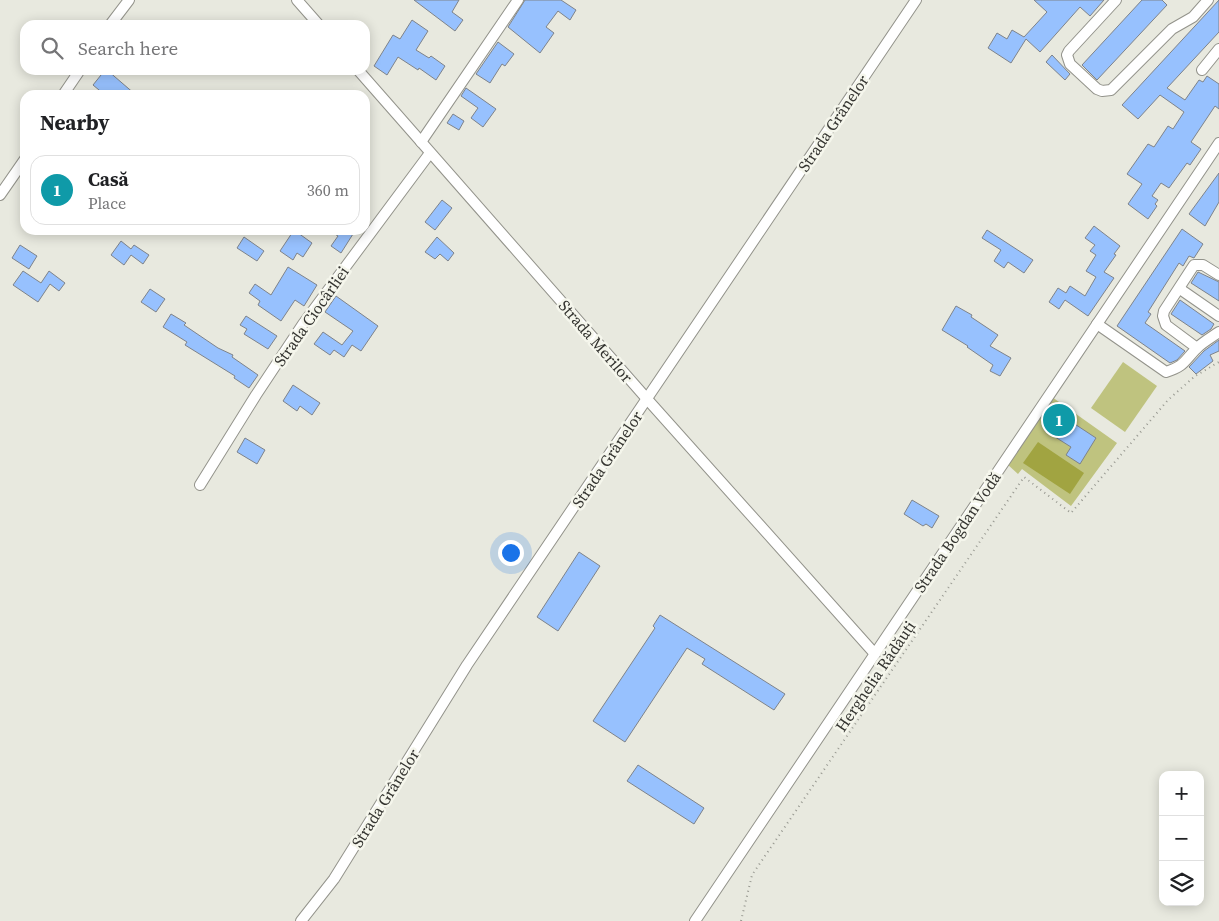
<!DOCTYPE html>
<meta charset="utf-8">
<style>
:root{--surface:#fff;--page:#f6f6f6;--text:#202124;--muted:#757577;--line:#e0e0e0;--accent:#111827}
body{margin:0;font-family:"Source Serif 4",serif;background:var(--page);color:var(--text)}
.controls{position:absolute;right:15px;bottom:15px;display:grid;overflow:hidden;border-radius:10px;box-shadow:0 2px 12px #0003}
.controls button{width:45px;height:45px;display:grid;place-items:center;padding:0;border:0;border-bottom:1px solid var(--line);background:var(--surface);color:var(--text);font:25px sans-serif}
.you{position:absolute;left:510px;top:552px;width:18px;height:18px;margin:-12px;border:4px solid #fff;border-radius:50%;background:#1a73e8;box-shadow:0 0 0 8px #1a73e833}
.badge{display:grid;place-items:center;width:32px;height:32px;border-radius:50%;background:var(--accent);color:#fff;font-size:16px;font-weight:700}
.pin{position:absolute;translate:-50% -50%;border:2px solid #fff;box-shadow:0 1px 5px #0006}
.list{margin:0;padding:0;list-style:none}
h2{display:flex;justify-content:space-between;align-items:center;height:65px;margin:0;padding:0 20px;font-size:21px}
h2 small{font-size:16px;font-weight:400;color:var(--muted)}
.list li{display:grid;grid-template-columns:32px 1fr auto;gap:15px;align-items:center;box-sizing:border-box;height:70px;margin:0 10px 10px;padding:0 10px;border:1px solid var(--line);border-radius:15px}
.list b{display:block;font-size:19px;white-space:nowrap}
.list p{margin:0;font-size:16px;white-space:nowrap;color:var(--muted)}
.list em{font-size:16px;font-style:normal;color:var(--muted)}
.icon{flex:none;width:28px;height:28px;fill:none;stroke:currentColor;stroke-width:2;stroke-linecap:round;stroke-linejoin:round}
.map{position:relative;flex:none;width:1219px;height:921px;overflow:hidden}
.search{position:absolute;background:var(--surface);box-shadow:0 2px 12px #0003;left:20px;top:20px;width:350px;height:55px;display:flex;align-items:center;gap:12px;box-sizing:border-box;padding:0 18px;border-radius:15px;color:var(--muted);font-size:19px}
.panel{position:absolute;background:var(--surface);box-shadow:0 2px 12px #0003;left:20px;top:90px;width:350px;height:145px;border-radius:15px}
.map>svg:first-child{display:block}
.green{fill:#bfc37f}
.water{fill:#a1a441}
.building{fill:#97c1fe;stroke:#7e838a}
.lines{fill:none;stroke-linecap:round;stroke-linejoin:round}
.minor-casing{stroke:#93938b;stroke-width:12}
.path{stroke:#979890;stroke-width:2;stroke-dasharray:1 4;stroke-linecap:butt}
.minor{stroke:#fff;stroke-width:10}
.labels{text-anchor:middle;stroke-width:5;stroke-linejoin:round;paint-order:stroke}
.street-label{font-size:16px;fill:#343430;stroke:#f5f6ec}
</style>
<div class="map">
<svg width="1219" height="921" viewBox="0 0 1219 921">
<rect width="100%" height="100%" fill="#e8e9df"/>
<g class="green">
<path d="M 1123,362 L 1157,386 L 1125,432 L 1091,408 Z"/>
<path d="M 1052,397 L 1117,443 L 1071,506 L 1022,469 L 1018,474 L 1007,464 Z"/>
</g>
<path class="water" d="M 1038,442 L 1084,473 L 1070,494 L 1023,463 Z"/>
<g class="building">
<path d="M 414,0 L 459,0 L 452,12 L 463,20 L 455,31 Z"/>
<path d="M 525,0 L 561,0 L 576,10 L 570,20 L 558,11 L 546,27 L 554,33 L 540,53 L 508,27 Z"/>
<path d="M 1034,0 L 1104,0 L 1090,16 L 1080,7 L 1040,52 L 1026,39 L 1011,63 L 988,48 L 997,33 L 1007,39 L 1012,30 L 1024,37 L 1047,12 Z"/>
<path d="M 1142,0 L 1162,0 L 1167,5 L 1097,80 L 1082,65 Z"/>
<path d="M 1219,0 L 1219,32 L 1167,88 L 1185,100 L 1199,80 L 1203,82 L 1207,76 L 1219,84 L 1219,109 L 1215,106 L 1191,142 L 1201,149 L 1190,165 L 1187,163 L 1169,188 L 1161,183 L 1152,196 L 1158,200 L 1155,204 L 1157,206 L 1148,219 L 1128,204 L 1142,184 L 1127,174 L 1148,144 L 1154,147 L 1168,126 L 1173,129 L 1184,112 L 1160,95 L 1138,119 L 1122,105 Z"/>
<path d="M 412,20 L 428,31 L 416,50 L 429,58 L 431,56 L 445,66 L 436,80 L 419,68 L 418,70 L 398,57 L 387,75 L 374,66 L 393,35 L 400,39 Z"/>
<path d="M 498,42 L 514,54 L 505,66 L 502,64 L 490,83 L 476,74 Z"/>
<path d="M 1052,55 L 1070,74 L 1065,80 L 1046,62 Z"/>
<path d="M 105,70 L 107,70 L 136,95 L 105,95 L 93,85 Z"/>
<path d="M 466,88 L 496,109 L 483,127 L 471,118 L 478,108 L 461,96 Z"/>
<path d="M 453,114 L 464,121 L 459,130 L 447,123 Z"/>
<path d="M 1219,173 L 1219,202 L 1205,226 L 1189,214 Z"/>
<path d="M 442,200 L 452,208 L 435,230 L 425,222 Z"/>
<path d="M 1094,226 L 1120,246 L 1114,254 L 1116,255 L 1104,272 L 1114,278 L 1088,316 L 1065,300 L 1059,309 L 1049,302 L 1058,288 L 1066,293 L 1070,286 L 1085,296 L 1096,277 L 1086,271 L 1096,255 L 1090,251 L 1095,245 L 1085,238 Z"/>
<path d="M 1182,229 L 1203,244 L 1194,258 L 1189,256 L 1183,266 L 1179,263 L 1148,312 L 1151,314 L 1145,323 L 1185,351 L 1177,360 L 1170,363 L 1117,326 Z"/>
<path d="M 294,230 L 312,243 L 303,257 L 297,253 L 293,260 L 280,251 Z"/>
<path d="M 328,230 L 347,230 L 353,234 L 341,253 L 331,246 L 338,236 Z"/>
<path d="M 987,230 L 1033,260 L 1024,273 L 1008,262 L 1004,268 L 994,261 L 1001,250 L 982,238 Z"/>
<path d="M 244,237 L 264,251 L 257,261 L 237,248 Z"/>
<path d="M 437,237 L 454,253 L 448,261 L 440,254 L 435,259 L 425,252 Z"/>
<path d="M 121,241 L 131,249 L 134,245 L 149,255 L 143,264 L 131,255 L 124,265 L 111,255 Z"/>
<path d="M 20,245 L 37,256 L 29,269 L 12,258 Z"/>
<path d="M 288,267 L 317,285 L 304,306 L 295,300 L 281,321 L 258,305 L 260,301 L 249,293 L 255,284 L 271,295 Z"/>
<path d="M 23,271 L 41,283 L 49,271 L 65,283 L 59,291 L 50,284 L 38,302 L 13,285 Z"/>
<path d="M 1198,272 L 1219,282 L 1219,301 L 1191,283 Z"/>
<path d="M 150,289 L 165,299 L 156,312 L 141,302 Z"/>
<path d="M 336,296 L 378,326 L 361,351 L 352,345 L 344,357 L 334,350 L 330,355 L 314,344 L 323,332 L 342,345 L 353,331 L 325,312 Z"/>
<path d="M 1180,300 L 1214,324 L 1211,329 L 1202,335 L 1171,314 Z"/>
<path d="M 956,306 L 972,315 L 971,317 L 998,335 L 990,346 L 1011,358 L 1000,376 L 990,371 L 993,365 L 967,347 L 968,346 L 942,330 Z"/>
<path d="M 171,314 L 186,323 L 184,325 L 218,348 L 233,355 L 232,357 L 258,375 L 249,388 L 234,378 L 235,376 L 185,345 L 187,342 L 163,327 Z"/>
<path d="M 246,316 L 277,336 L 268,349 L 244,334 L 247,329 L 240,325 Z"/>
<path d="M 1219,340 L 1219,351 L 1210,355 L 1213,361 L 1196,374 L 1189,367 L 1204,351 Z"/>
<path d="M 293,385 L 320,403 L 312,415 L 300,406 L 297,411 L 283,401 Z"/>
<path d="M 1055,411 L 1096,438 L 1080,464 L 1066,455 L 1071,447 L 1044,430 Z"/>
<path d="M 245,438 L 265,450 L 257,464 L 237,452 Z"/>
<path d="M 912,500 L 939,516 L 932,528 L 926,524 L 923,526 L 904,514 Z"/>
<path d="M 579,552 L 600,566 L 558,631 L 537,617 Z"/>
<path d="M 660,615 L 785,694 L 774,710 L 702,664 L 705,659 L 687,648 L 625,742 L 593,721 L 655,628 L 653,626 Z"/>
<path d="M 638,765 L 704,808 L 694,824 L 627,781 Z"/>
</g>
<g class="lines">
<g class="minor-casing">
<g id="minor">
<path d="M 297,0 L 319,25"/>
<path d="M 1116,0 L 1069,51 L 1067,55 L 1070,64 L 1097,89 L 1102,91 L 1111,90 L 1172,29 L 1193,17 L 1208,0"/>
<path d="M 110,25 L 129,0"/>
<path d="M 358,70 L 647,399 L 875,654"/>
<path d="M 1202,70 L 1219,49"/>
<path d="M 63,95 L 80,70"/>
<path d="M 421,142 L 518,0"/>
<path d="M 0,195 L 25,159"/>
<path d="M 1180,289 L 1219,316"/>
<path d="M 1097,324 L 1166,372 C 1185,366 1184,361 1197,348 C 1203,342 1212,337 1219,332"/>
<path d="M 1197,348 L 1166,325 L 1163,316 L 1164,311 L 1194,265 L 1203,265 L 1219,275"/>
<path d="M 200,485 L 256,395 L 303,324 L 430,153"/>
<path d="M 301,921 L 334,879 L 467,665 L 916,0"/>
<path d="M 695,921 L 1219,143"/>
</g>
</g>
<path class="path" d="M 741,921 L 752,875 L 1024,477 L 1071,513 L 1168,400 L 1195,376 L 1219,362"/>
<use href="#minor" class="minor"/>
</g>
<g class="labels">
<g class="street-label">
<text transform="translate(833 123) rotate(-56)" y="6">Strada Grânelor</text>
<text transform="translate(311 316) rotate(-55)" y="6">Strada Ciocârliei</text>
<text transform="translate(596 341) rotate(49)" y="6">Strada Merilor</text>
<text transform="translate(607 459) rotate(-56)" y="6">Strada Grânelor</text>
<text transform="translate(957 532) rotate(-56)" y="6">Strada Bogdan Vodă</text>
<text transform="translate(875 676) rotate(-56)" y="6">Herghelia Rădăuți</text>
<text transform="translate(385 798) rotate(-58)" y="6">Strada Grânelor</text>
</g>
</g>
</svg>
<div class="controls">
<button>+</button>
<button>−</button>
<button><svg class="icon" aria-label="layers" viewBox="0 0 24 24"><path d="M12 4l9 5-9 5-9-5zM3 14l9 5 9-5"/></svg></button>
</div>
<div class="you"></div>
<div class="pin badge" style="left:1059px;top:420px;background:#0f9aa8">1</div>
<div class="search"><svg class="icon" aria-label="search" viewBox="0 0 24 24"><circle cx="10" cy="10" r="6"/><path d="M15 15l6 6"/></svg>Search here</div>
<section class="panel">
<h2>Nearby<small></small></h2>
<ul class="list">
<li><span class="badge" style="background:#0f9aa8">1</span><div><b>Casă</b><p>Place</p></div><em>360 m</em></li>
</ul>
</section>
</div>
